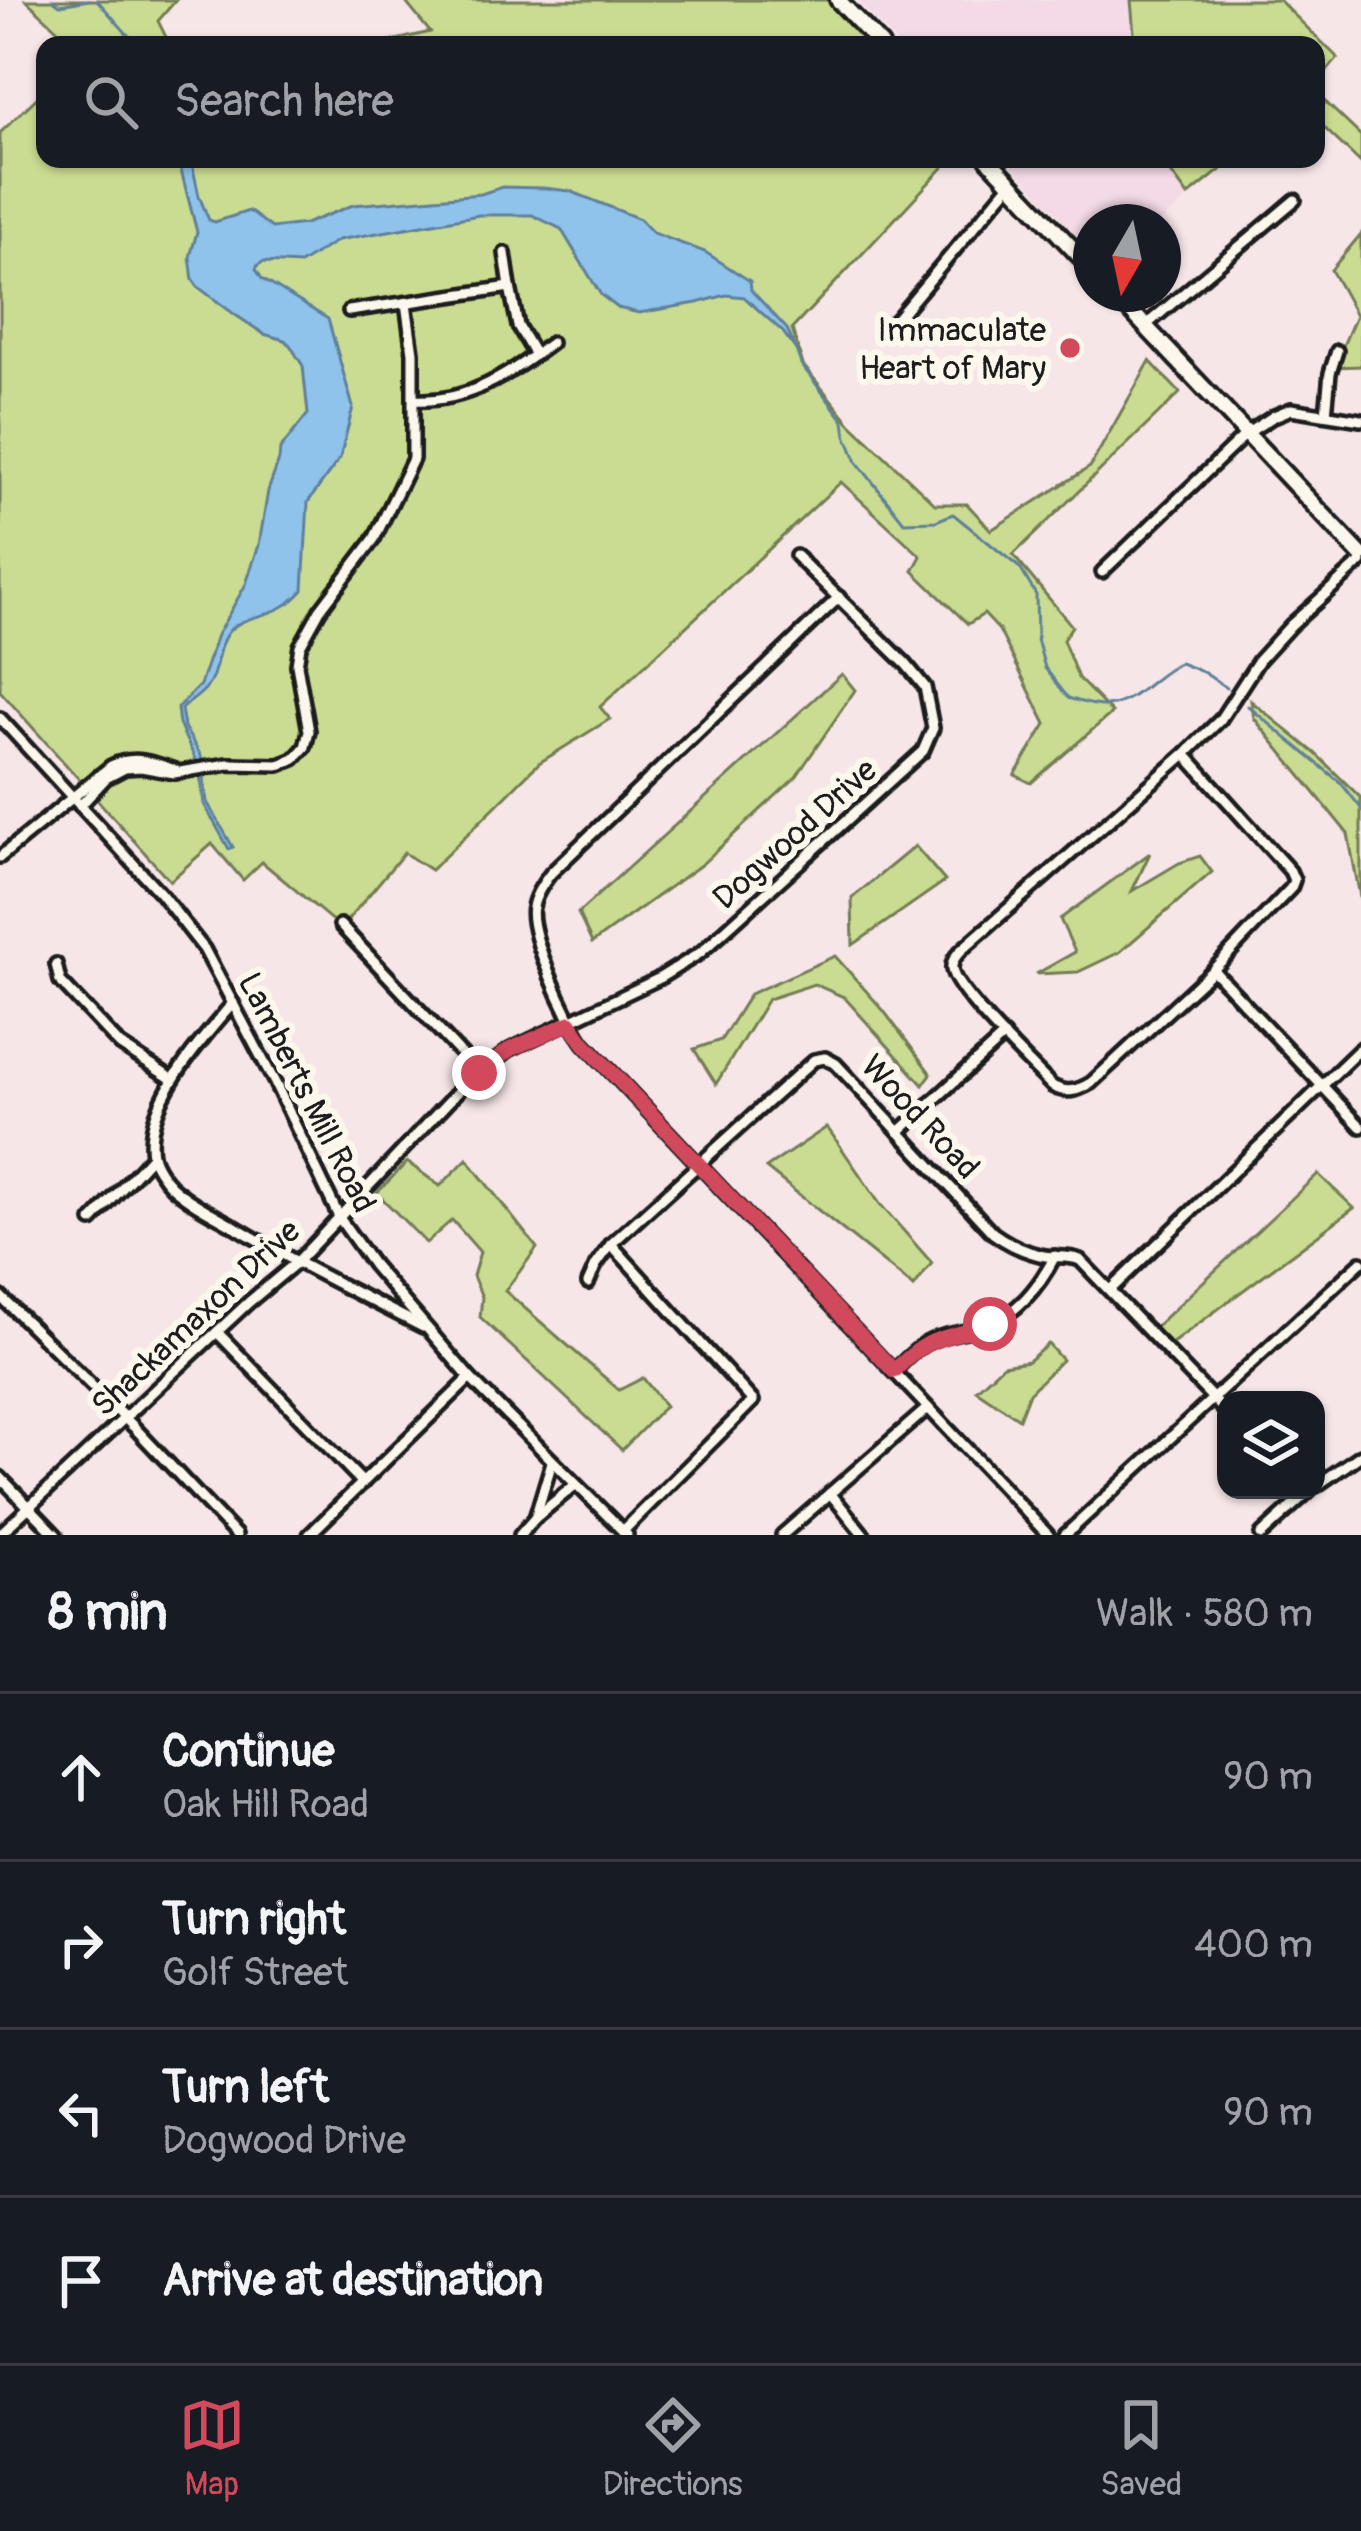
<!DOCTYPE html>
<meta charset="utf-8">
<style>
:root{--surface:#171b24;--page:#242831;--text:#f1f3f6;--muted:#9ea1a6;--line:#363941;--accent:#d1495b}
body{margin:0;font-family:Pangolin,sans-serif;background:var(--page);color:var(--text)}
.controls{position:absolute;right:36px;bottom:36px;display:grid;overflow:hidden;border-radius:24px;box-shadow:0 3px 9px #0004}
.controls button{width:108px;height:108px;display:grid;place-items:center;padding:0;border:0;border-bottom:3px solid var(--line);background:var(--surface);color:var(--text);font:60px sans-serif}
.compass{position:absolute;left:1073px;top:204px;width:108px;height:108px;border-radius:50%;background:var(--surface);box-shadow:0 3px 9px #0004;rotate:189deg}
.stop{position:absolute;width:36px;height:36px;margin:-27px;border:9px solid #d1495b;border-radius:50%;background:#fff}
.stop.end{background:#d1495b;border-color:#fff;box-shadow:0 3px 12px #0008}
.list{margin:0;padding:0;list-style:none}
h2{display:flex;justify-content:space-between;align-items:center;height:156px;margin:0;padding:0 48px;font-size:51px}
h2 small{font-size:39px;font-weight:400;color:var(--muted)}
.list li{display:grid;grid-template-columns:78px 1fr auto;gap:36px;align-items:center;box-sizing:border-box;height:168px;padding:0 48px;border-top:3px solid var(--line)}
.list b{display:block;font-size:45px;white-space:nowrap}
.list p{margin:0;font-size:39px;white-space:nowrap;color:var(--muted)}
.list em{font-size:39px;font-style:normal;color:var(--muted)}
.icon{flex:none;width:66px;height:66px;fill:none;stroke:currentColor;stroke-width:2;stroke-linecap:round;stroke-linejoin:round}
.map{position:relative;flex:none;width:1361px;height:1535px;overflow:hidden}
.search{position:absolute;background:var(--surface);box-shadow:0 3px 9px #0004;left:36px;right:36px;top:36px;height:132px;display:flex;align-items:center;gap:30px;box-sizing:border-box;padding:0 42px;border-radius:24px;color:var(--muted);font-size:45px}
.sheet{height:828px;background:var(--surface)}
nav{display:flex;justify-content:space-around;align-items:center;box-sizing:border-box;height:168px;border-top:3px solid var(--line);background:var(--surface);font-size:33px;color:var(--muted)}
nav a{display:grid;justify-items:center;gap:6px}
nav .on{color:var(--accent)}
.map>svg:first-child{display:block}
.built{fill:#f3dae6}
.green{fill:#cadc91;stroke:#737c56;stroke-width:3}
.water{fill:#8fc3ec;stroke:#618099;stroke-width:3}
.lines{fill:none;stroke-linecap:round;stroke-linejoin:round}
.stream{stroke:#618099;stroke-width:3}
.street-casing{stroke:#1c1c1c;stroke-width:18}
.secondary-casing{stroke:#1c1c1c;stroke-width:22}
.street{stroke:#fbf7ec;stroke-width:9}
.secondary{stroke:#fbf7ec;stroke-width:14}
.route{stroke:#d1495b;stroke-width:15}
.poi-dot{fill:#d1495b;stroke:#fbf7ec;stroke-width:4.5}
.labels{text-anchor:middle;stroke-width:12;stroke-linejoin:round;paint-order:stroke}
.poi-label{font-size:33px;fill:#1c1c1c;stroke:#fbf7ec;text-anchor:end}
.street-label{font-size:33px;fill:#1c1c1c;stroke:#fbf7ec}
</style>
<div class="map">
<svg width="1361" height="1535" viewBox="0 0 1361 1535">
<rect width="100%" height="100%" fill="#f6e6e8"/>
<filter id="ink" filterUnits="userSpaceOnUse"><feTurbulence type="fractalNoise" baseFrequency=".00833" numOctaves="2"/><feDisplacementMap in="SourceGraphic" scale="24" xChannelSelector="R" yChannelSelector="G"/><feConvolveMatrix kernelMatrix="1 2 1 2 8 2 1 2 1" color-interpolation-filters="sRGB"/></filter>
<g filter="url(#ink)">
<g class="built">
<path d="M 857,0 L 1224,0 L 1274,45 L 899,45 Z"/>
<path d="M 1006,159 L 1229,159 L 1161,222 L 1091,222 L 1091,250 Z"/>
</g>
<g class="green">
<path d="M 26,0 L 176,0 L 158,21 L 170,45 L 74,45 Z"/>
<path d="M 404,0 L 835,0 L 874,45 L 375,45 L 430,32 Z"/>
<path d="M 1131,0 L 1279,0 L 1338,58 L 1316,84 L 1316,45 L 1135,45 Z"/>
<path d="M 45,90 L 45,159 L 951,159 L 792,329 L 803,365 L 850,423 L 935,504 L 967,504 L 991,530 L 1090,467 L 1150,361 L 1180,393 L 1013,555 L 1072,626 L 1063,640 L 1078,678 L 1112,713 L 1031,783 L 1015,775 L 1046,724 L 999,630 L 984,614 L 968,624 L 913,571 L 921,556 L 841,482 L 600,707 L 610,719 L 539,763 L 431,870 L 404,853 L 341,928 L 262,862 L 243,880 L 212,844 L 170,881 L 0,691 L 0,133 Z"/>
<path d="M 1316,93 L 1361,136 L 1361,163 L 1316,120 Z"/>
<path d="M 1161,159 L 1234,159 L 1188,196 Z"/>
<path d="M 1361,234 L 1361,366 L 1334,367 L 1356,315 L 1331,270 Z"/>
<path d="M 842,674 L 855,690 L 796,777 L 702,864 L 592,943 L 578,913 Z"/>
<path d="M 1251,701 L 1315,753 L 1361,798 L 1361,902 L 1348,834 L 1254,718 Z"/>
<path d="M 915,846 L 945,881 L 853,945 L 852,898 Z"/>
<path d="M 1150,853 L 1132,891 L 1179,863 L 1200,856 L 1212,872 L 1120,952 L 1078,972 L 1036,974 L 1075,952 L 1060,919 Z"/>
<path d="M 835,956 L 884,1011 L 931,1074 L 923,1085 L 844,997 L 814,984 L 768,999 L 716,1084 L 694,1049 L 721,1040 L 750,994 Z"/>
<path d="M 827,1127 L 880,1204 L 932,1263 L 914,1287 L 766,1168 Z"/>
<path d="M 467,1159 L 537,1248 L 505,1291 L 619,1390 L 643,1378 L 665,1406 L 622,1450 L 480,1317 L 482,1297 L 473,1276 L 480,1252 L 452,1220 L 426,1243 L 377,1193 L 407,1162 L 440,1186 Z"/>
<path d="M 1318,1174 L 1354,1208 L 1171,1344 L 1154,1328 Z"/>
<path d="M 1048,1344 L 1062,1360 L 1029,1393 L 1019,1419 L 976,1390 L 1003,1365 L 1028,1361 Z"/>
</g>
<path class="water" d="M 178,159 L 191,159 L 199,196 L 209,220 L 215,222 L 249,211 L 272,228 L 305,224 L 353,205 L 481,194 L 502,187 L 543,188 L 570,191 L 640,219 L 653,233 L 705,252 L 750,281 L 751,290 L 787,329 L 796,350 L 783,332 L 744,297 L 726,295 L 697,303 L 639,313 L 618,308 L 601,295 L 561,229 L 532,215 L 479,215 L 338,240 L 300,264 L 263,262 L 258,265 L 256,269 L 262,279 L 328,319 L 353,407 L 340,458 L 308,502 L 303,590 C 278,620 247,612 229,631 C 216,646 219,668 209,684 C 202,695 191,700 181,709 L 184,727 L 201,756 L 207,802 L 233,847 L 229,849 L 204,804 L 199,767 L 179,724 L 177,708 L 200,685 L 217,635 L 246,584 L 259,545 L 268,491 L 279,460 L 280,449 L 308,414 L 303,366 L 290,345 L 285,340 L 264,334 L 234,314 L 198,287 L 193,280 L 190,257 L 197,232 Z"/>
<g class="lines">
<g class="stream">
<path d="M 53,0 L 60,5 L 89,0"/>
<path d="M 97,0 L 137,45"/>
<path d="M 796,350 L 801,364 L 844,421 L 846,435 L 857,462 L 904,522 L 936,521 L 953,514 L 1020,568 L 1036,595 L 1037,639 L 1045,668 L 1068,698 C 1079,701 1094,707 1106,706 C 1135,704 1155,674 1180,663 L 1203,672 L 1227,688"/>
<path d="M 1248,706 L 1341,783 L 1361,808"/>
</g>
<g class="street-casing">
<g id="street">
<path d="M 505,253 L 510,287"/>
<path d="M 349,311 L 510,287 L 518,326 L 535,355"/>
<path d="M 1145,326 L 1295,200"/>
<path d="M 882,330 L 896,320 L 1011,183"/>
<path d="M 414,400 C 467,403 510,374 551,343"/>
<path d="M 1326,414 L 1330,373 L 1337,351"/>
<path d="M 1102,572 L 1246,434 L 1274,416 L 1291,409 L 1361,420"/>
<path d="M 839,597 L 551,873 C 544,882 535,895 533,907 C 527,932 568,1021 584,1043 L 1048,1535"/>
<path d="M 0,718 L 161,894 L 204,949 L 275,1083 L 340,1219 L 373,1265 L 470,1378 L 627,1535"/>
<path d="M 1185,754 L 1290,871 L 1294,880 L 1291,888 L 1213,970 L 1091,1083 C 1077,1091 1067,1094 1052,1086 C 1034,1067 954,991 952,969 C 951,959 960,951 967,945 L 1185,754 L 1220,720 L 1259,660 L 1291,625 L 1361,562"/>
<path d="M 80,806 L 106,778 L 125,768 L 141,767 L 174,773 L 228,764 L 279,765 L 294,759 L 305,747 L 309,731 L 297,665 L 300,646 L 320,610 L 374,539 L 413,459 L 413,353 L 406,303"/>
<path d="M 0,857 L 111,766 C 133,755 153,762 175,770"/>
<path d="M 340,925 L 479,1073"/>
<path d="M 56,964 L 60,981 L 120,1045 L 172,1079"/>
<path d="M 1213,970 L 1361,1127"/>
<path d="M 233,1003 C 202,1040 143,1102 152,1155 C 154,1165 164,1179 171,1186 C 190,1203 213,1214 234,1226 C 295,1263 359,1294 423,1327"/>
<path d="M 899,1132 L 1004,1036"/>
<path d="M 92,1221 L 152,1156"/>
<path d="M 611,1244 L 753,1401 L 623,1531"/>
<path d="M 588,1283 L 596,1265 L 611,1244 L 814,1060 L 825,1058 L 836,1064 L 993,1233 C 1007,1243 1022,1251 1040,1255 C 1054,1259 1066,1254 1080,1260 L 1226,1412"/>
<path d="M 1110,1290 L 1361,1048"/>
<path d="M 0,1296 L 134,1427 L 236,1535"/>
<path d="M 217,1332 L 363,1483"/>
<path d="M 894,1371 C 903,1362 912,1352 923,1345 C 940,1334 960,1333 979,1328 C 1014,1318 1039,1287 1055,1256"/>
<path d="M 0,1477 L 56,1535"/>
<path d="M 1316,1486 L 1361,1455"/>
<path d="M 830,1493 L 864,1535"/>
<path d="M 535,1518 L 552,1462"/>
<path d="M 0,1534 L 249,1302 L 297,1262 L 464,1085 L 509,1050 L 658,979 L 700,953 L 923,751 L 933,728 L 925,687 L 906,664 L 796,556"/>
<path d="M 309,1535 L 470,1378"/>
<path d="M 520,1535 L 535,1518 L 575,1485"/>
<path d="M 782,1535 L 928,1408"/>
<path d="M 1065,1535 L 1361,1262"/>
<path d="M 1261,1535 L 1310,1490"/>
</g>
</g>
<g class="secondary-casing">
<g id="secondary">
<path d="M 838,0 L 881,45"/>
<path d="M 988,159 L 1091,268"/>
<path d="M 1115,294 L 1361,555"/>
</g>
</g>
<use href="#street" class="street"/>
<use href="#secondary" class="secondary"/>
</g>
</g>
<g class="lines" filter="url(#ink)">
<path class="route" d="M 479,1073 L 509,1050 L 570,1023 L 584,1043 L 894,1371 C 933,1332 943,1341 990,1324"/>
</g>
<circle class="poi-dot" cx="1070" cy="348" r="12"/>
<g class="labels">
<g class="poi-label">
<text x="1046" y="341">Immaculate<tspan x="1046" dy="38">Heart of Mary</tspan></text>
</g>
<g class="street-label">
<text transform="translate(794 833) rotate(-42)" y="12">Dogwood Drive</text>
<text transform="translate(308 1092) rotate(63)" y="12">Lamberts Mill Road</text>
<text transform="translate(921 1116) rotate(47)" y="12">Wood Road</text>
<text transform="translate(195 1317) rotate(-43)" y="12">Shackamaxon Drive</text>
</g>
</g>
</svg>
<div class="controls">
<button><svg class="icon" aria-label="layers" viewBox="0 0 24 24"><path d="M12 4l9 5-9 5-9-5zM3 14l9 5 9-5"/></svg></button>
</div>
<svg class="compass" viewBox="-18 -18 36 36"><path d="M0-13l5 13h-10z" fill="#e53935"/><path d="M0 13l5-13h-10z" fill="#9ea1a6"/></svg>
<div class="stop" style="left:990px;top:1324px"></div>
<div class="stop end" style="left:479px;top:1073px"></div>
<div class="search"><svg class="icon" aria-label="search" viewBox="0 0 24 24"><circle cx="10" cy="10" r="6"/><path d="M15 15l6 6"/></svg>Search here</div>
</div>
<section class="sheet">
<h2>8 min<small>Walk · 580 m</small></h2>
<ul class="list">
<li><svg class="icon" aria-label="ahead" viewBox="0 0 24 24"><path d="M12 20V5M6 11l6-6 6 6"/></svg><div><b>Continue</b><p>Oak Hill Road</p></div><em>90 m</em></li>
<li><svg class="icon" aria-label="right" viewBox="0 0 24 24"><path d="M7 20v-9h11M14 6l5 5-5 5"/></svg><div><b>Turn right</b><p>Golf Street</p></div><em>400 m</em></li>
<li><svg class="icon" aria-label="left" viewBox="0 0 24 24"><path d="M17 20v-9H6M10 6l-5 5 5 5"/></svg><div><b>Turn left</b><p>Dogwood Drive</p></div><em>90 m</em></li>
<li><svg class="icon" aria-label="arrive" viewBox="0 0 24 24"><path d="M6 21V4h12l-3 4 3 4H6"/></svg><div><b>Arrive at destination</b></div></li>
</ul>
</section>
<nav>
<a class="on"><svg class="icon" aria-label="map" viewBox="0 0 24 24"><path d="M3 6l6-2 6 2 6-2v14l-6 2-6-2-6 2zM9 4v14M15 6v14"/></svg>Map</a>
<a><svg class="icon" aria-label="directions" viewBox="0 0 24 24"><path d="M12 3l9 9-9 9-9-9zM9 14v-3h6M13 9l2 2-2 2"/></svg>Directions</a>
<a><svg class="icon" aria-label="saved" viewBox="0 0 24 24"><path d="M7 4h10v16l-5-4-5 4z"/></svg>Saved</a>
</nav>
